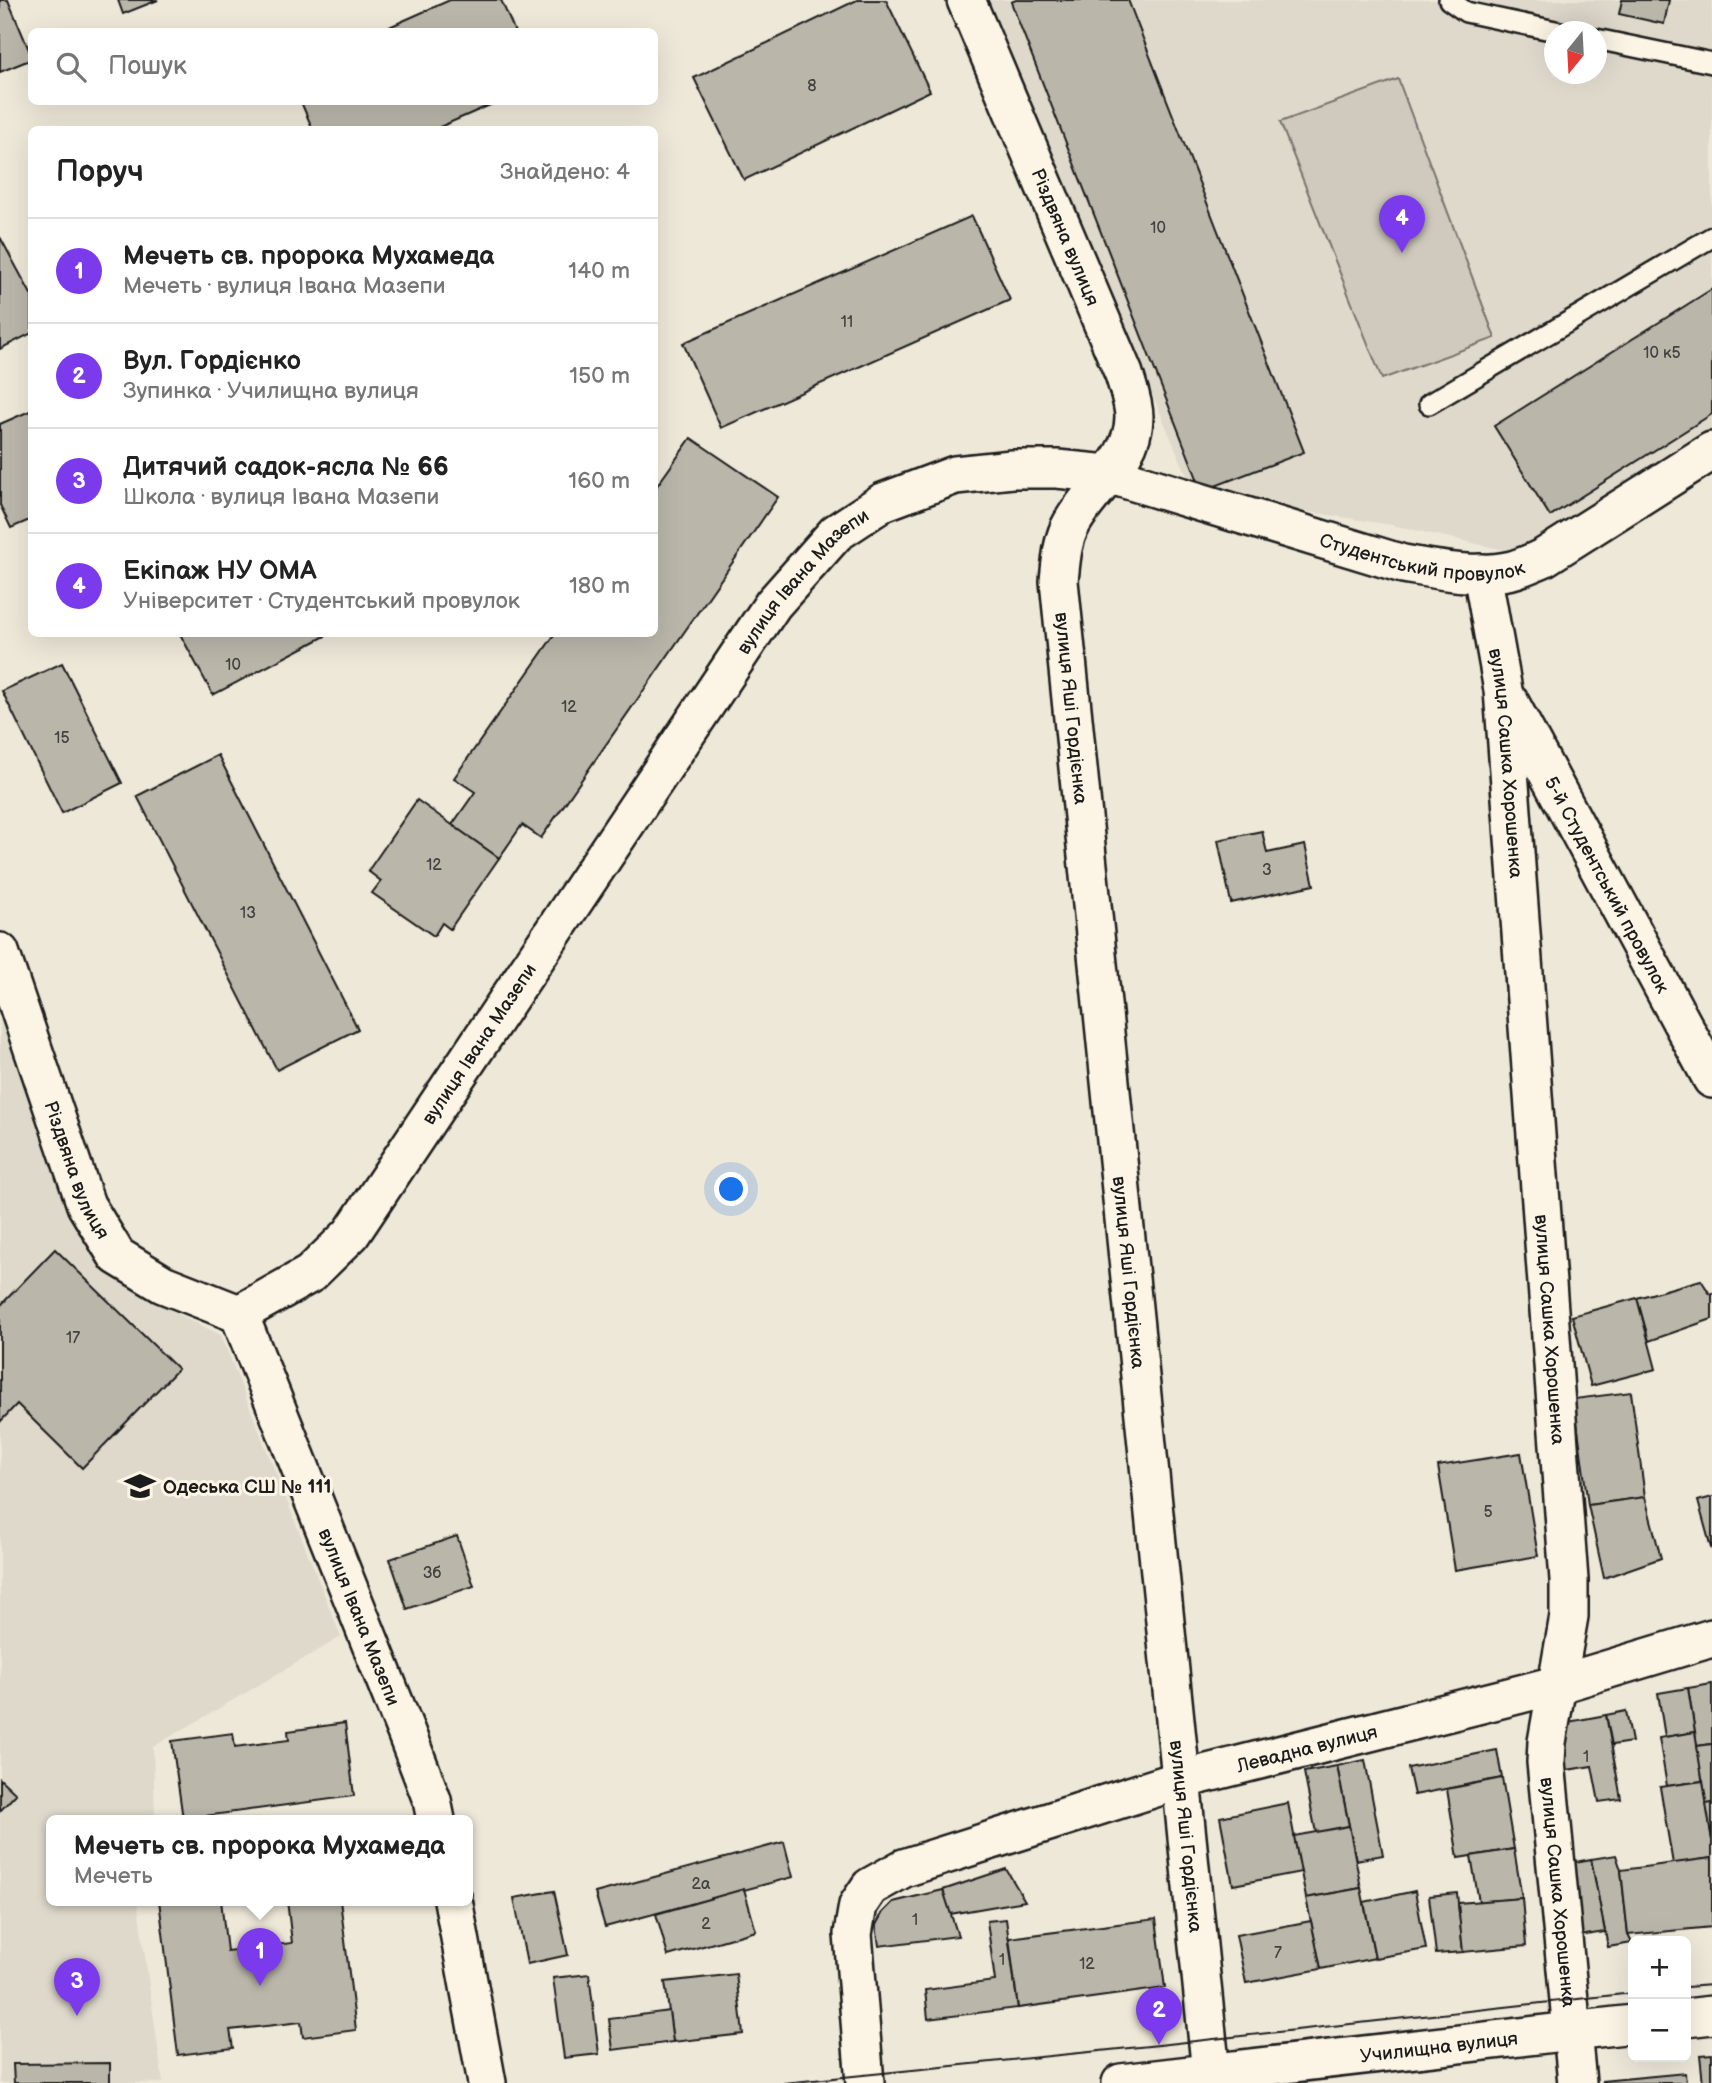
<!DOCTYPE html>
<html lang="uk">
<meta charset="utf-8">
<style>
:root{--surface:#fff;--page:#f2f2f2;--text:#222;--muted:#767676;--line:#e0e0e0;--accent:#7c3aed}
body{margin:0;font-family:"Balsamiq Sans",sans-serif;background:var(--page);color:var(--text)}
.controls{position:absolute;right:21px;bottom:21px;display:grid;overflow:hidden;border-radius:10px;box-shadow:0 7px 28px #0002}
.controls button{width:63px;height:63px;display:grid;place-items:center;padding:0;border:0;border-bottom:2px solid var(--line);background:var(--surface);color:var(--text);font:35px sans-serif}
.compass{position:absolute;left:1544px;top:21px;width:63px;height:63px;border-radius:50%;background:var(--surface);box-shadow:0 7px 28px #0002;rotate:198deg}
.you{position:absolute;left:732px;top:1190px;width:24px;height:24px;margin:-18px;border:5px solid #fff;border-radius:50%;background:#1a73e8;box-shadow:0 0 0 10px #1a73e833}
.badge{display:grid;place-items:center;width:46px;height:46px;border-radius:50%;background:var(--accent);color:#fff;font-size:23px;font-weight:700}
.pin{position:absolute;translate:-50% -58px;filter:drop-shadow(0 2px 4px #0008)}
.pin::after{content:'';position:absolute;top:37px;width:24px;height:21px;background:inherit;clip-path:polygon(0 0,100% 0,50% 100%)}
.popup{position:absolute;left:46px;top:1815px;width:427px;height:91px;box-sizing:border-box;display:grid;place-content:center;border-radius:10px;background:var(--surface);filter:drop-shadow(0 2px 5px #0005);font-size:23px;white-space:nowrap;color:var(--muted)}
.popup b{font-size:26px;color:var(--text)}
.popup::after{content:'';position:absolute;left:50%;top:100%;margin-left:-14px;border:14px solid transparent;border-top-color:var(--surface)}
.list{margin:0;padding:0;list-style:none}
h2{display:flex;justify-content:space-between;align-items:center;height:91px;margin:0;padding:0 28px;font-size:30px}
h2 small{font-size:23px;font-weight:400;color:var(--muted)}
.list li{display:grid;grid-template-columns:46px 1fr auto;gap:21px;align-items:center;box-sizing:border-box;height:105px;padding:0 28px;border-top:2px solid var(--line)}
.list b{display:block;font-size:26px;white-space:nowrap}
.list p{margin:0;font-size:23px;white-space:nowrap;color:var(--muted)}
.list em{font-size:23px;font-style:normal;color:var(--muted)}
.icon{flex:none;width:38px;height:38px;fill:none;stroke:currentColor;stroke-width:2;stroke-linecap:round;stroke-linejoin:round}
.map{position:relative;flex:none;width:1712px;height:2083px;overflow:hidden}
.search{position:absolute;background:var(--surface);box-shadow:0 7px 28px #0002;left:28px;top:28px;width:630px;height:77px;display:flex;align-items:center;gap:18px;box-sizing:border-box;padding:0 24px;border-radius:10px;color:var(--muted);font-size:26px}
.panel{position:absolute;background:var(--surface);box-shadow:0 7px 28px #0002;left:28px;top:126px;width:630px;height:511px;border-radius:10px}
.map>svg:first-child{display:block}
.built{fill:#ded9cb;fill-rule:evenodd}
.green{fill:#cfcabd;stroke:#76736c;stroke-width:2}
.building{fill:#bab6aa;stroke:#1c1c1c;stroke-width:2}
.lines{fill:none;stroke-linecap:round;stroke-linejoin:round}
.service-casing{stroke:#1c1c1c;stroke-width:24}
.minor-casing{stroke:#1c1c1c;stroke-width:42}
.service{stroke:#fcf5e5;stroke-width:19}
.minor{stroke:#fcf5e5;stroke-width:37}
.tram{stroke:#1c1c1c;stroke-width:2}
.labels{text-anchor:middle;stroke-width:6;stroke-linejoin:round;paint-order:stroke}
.number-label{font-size:16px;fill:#444240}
.street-label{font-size:19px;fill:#1c1c1c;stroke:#fcf5e5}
.poi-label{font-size:19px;font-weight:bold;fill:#1c1c1c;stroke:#fcf5e5;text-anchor:start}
</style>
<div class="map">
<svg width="1712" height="2083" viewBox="0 0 1712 2083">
<rect width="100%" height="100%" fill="#eee8d9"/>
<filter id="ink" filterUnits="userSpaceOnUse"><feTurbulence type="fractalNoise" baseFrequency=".0143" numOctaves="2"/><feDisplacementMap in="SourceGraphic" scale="14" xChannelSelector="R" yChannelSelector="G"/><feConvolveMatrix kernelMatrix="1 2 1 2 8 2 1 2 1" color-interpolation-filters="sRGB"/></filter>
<g filter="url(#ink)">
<g class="built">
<path d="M 983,0 L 1712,0 L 1712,433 L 1518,553 L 1392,525 L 1195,494 ZM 1554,32 L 1596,32 L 1596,74 L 1554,74 Z"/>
<path d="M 0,958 L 91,1230 L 144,1297 L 221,1335 L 341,1637 L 153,1747 L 155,1820 L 52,1820 L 52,1900 L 137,1900 L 163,2083 L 0,2083 Z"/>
</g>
<path class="green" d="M 1398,79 L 1495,338 L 1382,379 L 1280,122 Z"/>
<g class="building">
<path d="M 0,0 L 8,0 L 32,57 L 32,59 L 0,72 Z"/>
<path d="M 118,0 L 158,0 L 123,14 Z"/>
<path d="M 450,0 L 501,0 L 515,32 L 378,32 Z"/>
<path d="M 857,0 L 886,0 L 930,91 L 744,180 L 694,78 Z"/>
<path d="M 1016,0 L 1128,0 L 1304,452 L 1202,491 L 1011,2 Z"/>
<path d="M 1622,0 L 1669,0 L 1664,24 L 1619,14 Z"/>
<path d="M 301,102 L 497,102 L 433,130 L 313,130 Z"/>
<path d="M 972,216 L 1010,300 L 721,428 L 683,343 Z"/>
<path d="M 0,237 L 32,296 L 32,333 L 0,349 Z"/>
<path d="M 1712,289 L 1712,414 L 1550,516 L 1494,426 Z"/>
<path d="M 32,410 L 32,519 L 11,528 L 0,505 L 0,424 Z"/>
<path d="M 691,438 L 778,497 L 541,838 L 522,825 L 499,858 L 452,825 L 475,792 L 454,778 L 555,634 L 654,634 L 654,490 Z"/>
<path d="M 180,634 L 329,634 L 213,695 Z"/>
<path d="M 62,663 L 122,783 L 62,813 L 2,691 Z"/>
<path d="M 218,755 L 358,1029 L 277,1070 L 137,796 Z"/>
<path d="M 417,800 L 499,858 L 450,929 L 442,923 L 434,936 L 372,893 L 381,881 L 368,871 Z"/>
<path d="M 1262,831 L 1267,853 L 1305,845 L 1314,885 L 1231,903 L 1218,840 Z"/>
<path d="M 55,1249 L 178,1369 L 82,1468 L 17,1404 L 0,1422 L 0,1306 Z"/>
<path d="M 1701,1280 L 1710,1294 L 1712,1293 L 1712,1319 L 1649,1341 L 1637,1298 Z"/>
<path d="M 1637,1298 L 1656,1369 L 1591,1386 L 1572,1316 Z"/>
<path d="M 1631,1392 L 1645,1497 L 1588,1505 L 1574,1399 Z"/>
<path d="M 1521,1453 L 1538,1556 L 1455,1570 L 1438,1466 Z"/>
<path d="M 1645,1497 L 1661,1558 L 1604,1578 L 1588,1505 Z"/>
<path d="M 1712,1497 L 1712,1547 L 1711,1548 L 1698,1501 Z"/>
<path d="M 457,1536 L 474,1586 L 407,1609 L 390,1559 Z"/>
<path d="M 1712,1684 L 1712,1744 L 1697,1746 L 1688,1688 Z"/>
<path d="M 1688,1688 L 1695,1732 L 1665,1737 L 1658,1693 Z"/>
<path d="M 1626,1711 L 1632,1742 L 1612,1745 L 1606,1715 Z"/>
<path d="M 1606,1715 L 1621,1799 L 1599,1802 L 1592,1766 L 1561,1771 L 1552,1725 Z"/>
<path d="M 345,1723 L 354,1796 L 183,1819 L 172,1741 L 233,1733 L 235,1747 L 289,1740 L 288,1731 Z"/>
<path d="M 1695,1732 L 1703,1781 L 1667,1786 L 1659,1738 Z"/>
<path d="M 1712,1744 L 1712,1803 L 1706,1804 L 1697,1746 Z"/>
<path d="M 1497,1750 L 1502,1778 L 1414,1795 L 1408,1768 Z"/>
<path d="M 1365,1760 L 1383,1855 L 1356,1860 L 1337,1766 Z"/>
<path d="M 1337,1766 L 1349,1826 L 1316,1833 L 1304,1772 Z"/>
<path d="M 1502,1778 L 1514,1849 L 1458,1858 L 1447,1789 Z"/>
<path d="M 0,1779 L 16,1794 L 0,1811 Z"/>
<path d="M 1703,1781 L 1712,1840 L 1712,1858 L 1673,1864 L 1660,1787 Z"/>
<path d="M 1288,1803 L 1301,1872 L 1233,1885 L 1220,1817 Z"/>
<path d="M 1712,1803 L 1712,1840 L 1706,1804 Z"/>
<path d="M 1349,1826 L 1361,1888 L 1306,1898 L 1294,1836 Z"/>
<path d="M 784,1842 L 793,1877 L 605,1927 L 595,1893 Z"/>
<path d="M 1514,1849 L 1522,1898 L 1479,1902 L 1471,1856 Z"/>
<path d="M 1616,1855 L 1621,1870 L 1628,1935 L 1632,1943 L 1608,1947 L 1591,1859 Z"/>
<path d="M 1712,1858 L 1712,1927 L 1628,1935 L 1621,1870 Z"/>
<path d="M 1591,1859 L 1605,1932 L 1579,1936 L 1565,1864 Z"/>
<path d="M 1006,1869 L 1025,1901 L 950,1914 L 943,1890 Z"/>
<path d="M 1361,1888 L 1375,1958 L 1321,1969 L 1306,1898 Z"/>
<path d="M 744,1889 L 756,1931 L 668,1956 L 656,1914 Z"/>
<path d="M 943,1890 L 958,1936 L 879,1946 L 876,1925 L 883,1912 L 893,1902 Z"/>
<path d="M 554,1891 L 568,1955 L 527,1964 L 514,1898 Z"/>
<path d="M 1415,1891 L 1426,1949 L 1375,1958 L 1364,1902 Z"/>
<path d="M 1457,1893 L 1463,1952 L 1436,1954 L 1429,1896 Z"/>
<path d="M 1522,1898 L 1526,1946 L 1463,1952 L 1458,1903 Z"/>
<path d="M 159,1900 L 221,1900 L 227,1951 L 292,1943 L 287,1900 L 340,1900 L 356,2030 L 303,2037 L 301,2022 L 230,2030 L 233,2048 L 178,2055 Z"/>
<path d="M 1006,1919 L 1018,2008 L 928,2019 L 925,1990 L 995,1981 L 987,1921 Z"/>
<path d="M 1156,1919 L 1165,1988 L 1018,2008 L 1009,1938 Z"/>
<path d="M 1311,1921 L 1321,1969 L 1246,1983 L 1236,1935 Z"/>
<path d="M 589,1974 L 599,2054 L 564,2058 L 553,1978 Z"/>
<path d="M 736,1974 L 743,2034 L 673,2042 L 665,1982 Z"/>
<path d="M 669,2011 L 673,2042 L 613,2050 L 609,2019 Z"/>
<path d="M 1712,2054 L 1712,2083 L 1703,2083 L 1700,2055 Z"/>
<path d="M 110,2063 L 110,2083 L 14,2083 L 13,2064 Z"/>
<path d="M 1685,2073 L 1686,2083 L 1602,2083 L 1602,2081 Z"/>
</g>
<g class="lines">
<g class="service-casing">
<g id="service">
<path d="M 1449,0 L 1466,12 L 1560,32"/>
<path d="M 1596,39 L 1712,63"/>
<path d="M 1429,404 L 1712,237"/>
</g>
</g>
<g class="minor-casing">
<g id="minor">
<path id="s1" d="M 966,0 L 1124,374 C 1128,388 1134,403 1134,417 C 1134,460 1091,488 1072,523 C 1062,540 1061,562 1059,581 L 1212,2083"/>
<path id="s2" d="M 1482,573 L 1503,690 L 1569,1580 L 1569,1616 L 1547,1742 L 1546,1762 L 1577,2083"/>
<path id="s3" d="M 1510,703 L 1712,1079"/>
<path id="s4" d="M 0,952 L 86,1205 L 117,1256 L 163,1284 L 239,1314"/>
<path id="s5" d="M 239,1314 L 310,1274 L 351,1234 L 773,604 L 836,533 L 883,502 L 955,475 L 1012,469 L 1057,469 L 1108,474 L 1403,564 C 1439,570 1476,578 1512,570 C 1523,567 1533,562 1543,558 L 1712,451"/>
<path id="s6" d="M 239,1314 L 406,1732 L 432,1800 L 436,1820"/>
<path d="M 453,1900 L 487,2083"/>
<path d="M 1686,2018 L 1712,2015"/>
<path id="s7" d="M 865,2083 L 853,1934 L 858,1905 L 870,1887 L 904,1868 L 1180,1780 L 1556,1685 L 1712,1638"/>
<path id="s8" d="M 1121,2083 L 1633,2024"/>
</g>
</g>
<use href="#service" class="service"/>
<use href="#minor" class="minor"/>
<g class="tram">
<path d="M 1686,1987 L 1712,1985"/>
<path d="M 784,2083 L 1159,2045 L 1633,1993"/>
</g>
</g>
</g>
<defs>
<g id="school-bare" transform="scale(2.415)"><path d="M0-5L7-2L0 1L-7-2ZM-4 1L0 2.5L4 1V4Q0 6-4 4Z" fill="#1c1c1c" stroke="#fcf5e5" stroke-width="2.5" paint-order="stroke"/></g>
</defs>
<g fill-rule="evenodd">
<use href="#school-bare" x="140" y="1486"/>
</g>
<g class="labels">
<g class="number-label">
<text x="812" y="91">8</text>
<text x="1158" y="233">10</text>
<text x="847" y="327">11</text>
<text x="1662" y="358">10 к5</text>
<text x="233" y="670">10</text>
<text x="569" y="712">12</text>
<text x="62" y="743">15</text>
<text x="434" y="870">12</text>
<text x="1267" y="875">3</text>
<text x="248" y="918">13</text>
<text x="73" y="1343">17</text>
<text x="1488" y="1517">5</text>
<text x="432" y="1578">3б</text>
<text x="1586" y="1762">1</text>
<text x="701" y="1889">2а</text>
<text x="915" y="1925">1</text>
<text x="706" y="1929">2</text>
<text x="1278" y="1958">7</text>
<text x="1002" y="1965">1</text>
<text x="1087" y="1969">12</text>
</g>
<g class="street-label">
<text dy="7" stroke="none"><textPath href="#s1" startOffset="257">Різдвяна вулиця</textPath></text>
<text dy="7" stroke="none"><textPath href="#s5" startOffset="1605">Студентський провулок</textPath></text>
<text dy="7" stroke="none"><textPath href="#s5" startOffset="934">вулиця Івана Мазепи</textPath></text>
<text dy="7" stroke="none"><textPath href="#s1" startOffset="763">вулиця Яші Гордієнка</textPath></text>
<text dy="7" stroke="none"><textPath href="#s2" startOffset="192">вулиця Сашка Хорошенка</textPath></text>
<text dy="7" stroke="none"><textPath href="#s3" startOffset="206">5-й Студентський провулок</textPath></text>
<text dy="7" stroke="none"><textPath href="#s5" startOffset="368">вулиця Івана Мазепи</textPath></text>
<text dy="7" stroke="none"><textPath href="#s4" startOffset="231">Різдвяна вулиця</textPath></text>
<text dy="7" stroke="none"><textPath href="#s1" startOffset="1330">вулиця Яші Гордієнка</textPath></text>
<text dy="7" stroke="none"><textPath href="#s2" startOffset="760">вулиця Сашка Хорошенка</textPath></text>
<text dy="7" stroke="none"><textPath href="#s6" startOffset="326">вулиця Івана Мазепи</textPath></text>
<text dy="7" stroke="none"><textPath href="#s7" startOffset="660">Левадна вулиця</textPath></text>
<text dy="7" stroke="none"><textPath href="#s1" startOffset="1897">вулиця Яші Гордієнка</textPath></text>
<text dy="7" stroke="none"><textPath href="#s2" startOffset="1326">вулиця Сашка Хорошенка</textPath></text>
<text dy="7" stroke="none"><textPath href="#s8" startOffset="320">Училищна вулиця</textPath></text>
</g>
<g class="poi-label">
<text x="163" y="1493">Одеська СШ № 111</text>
</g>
</g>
</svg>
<div class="controls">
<button>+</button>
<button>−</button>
</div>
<svg class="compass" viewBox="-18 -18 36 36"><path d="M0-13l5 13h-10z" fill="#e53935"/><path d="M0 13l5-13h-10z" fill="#767676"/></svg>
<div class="you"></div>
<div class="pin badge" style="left:260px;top:1986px">1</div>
<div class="popup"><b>Мечеть св. пророка Мухамеда</b>Мечеть</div>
<div class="pin badge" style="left:1159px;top:2045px">2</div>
<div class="pin badge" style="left:77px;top:2016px">3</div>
<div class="pin badge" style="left:1402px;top:253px">4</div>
<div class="search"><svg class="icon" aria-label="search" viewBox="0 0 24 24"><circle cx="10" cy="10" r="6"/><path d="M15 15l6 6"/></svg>Пошук</div>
<section class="panel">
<h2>Поруч<small>Знайдено: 4</small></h2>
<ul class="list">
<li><span class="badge">1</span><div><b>Мечеть св. пророка Мухамеда</b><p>Мечеть · вулиця Івана Мазепи</p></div><em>140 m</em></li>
<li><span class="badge">2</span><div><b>Вул. Гордієнко</b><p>Зупинка · Училищна вулиця</p></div><em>150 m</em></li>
<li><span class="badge">3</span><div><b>Дитячий садок-ясла № 66</b><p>Школа · вулиця Івана Мазепи</p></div><em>160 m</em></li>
<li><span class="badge">4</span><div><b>Екіпаж НУ ОМА</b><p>Університет · Студентський провулок</p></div><em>180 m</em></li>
</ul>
</section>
</div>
